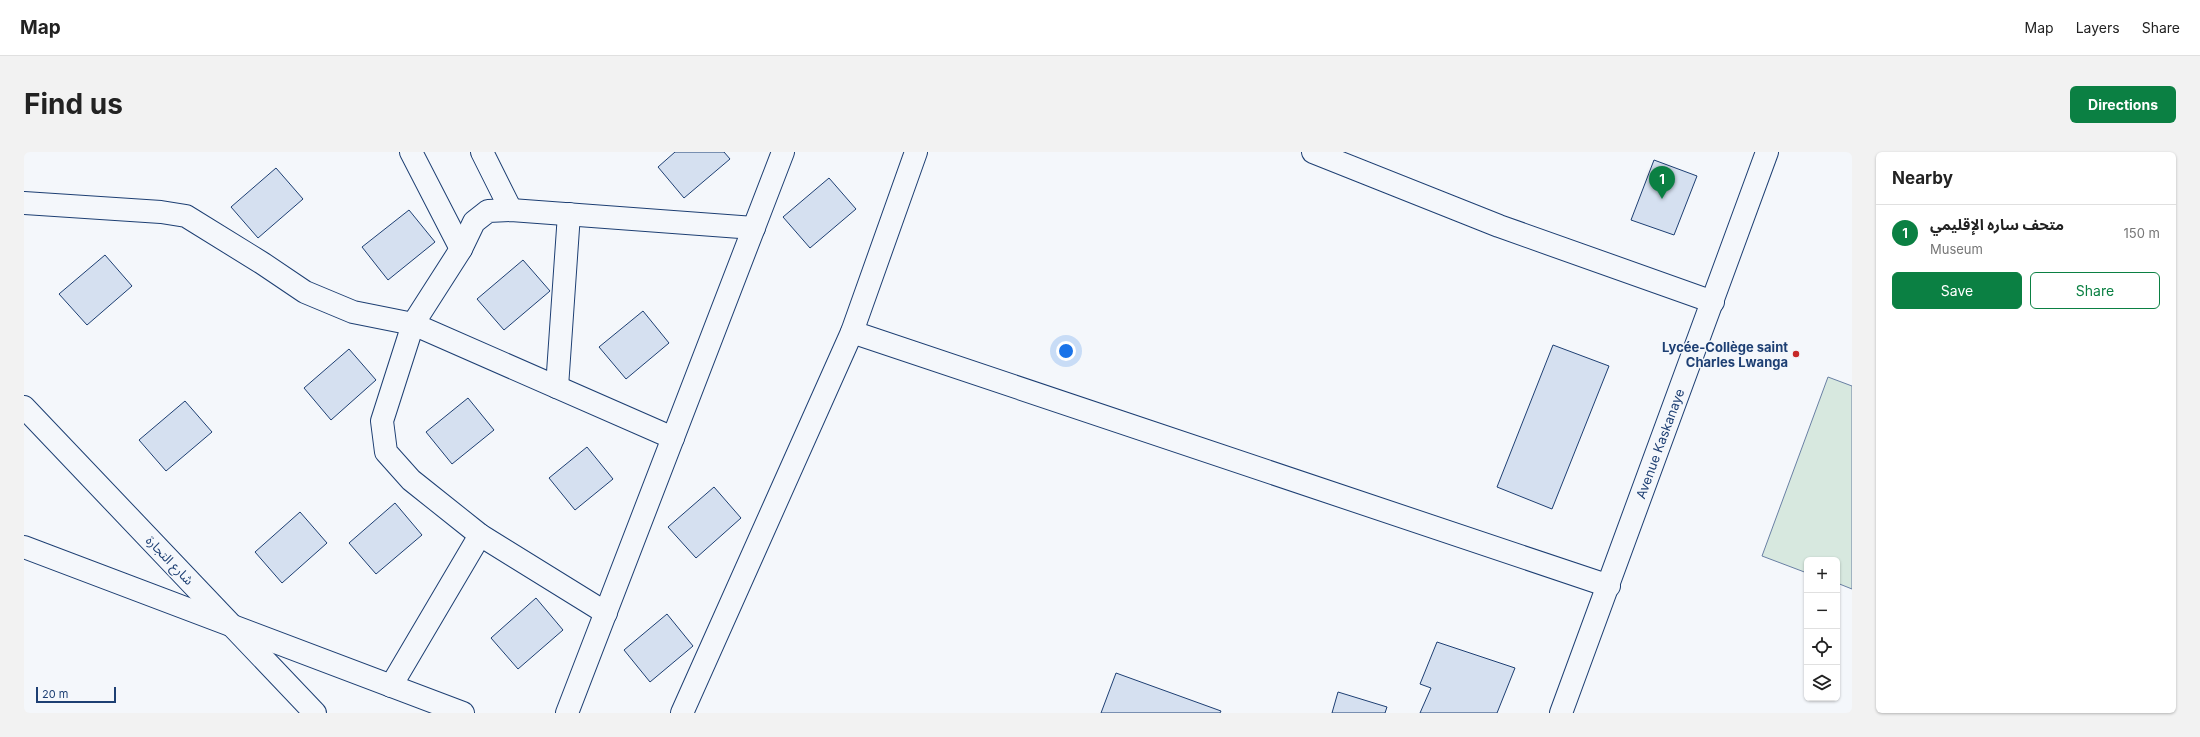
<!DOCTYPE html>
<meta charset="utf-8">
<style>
:root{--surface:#fff;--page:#f2f2f2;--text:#222;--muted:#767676;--line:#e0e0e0;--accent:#0b8043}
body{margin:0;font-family:Inter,"Noto Sans Arabic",sans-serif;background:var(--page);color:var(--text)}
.controls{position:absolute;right:12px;bottom:12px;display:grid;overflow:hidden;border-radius:6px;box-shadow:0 1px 3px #0004}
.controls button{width:36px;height:36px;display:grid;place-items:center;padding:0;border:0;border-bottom:1px solid var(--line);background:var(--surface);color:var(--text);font:20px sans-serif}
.scale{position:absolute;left:12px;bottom:10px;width:80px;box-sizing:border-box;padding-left:4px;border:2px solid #1d3f73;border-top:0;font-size:11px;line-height:14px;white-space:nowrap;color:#1d3f73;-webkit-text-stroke:3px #f4f7fb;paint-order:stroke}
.you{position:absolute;left:1042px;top:199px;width:14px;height:14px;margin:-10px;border:3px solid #fff;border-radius:50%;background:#1a73e8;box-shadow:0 0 0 6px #1a73e833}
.badge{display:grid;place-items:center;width:26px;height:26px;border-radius:50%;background:var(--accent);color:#fff;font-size:13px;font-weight:700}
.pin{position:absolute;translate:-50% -33px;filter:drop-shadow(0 1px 2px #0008)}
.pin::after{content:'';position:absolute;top:21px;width:14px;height:12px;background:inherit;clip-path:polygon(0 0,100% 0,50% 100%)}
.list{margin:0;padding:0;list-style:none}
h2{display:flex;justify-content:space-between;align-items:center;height:52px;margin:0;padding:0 16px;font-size:17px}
h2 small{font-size:13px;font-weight:400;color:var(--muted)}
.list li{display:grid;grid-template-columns:26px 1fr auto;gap:12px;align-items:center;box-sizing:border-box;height:56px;padding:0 16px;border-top:1px solid var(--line)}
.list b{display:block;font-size:15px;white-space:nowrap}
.list p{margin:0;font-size:13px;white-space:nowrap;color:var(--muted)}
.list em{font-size:13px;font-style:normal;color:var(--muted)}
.actions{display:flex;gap:8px;padding:12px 16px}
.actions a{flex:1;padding:9px 0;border:1px solid var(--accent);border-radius:6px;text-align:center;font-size:14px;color:var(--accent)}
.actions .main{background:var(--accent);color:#fff}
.icon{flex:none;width:22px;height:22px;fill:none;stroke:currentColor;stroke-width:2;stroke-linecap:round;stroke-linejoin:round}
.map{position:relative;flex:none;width:1828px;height:561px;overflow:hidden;border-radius:6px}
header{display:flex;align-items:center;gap:24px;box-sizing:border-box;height:56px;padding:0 20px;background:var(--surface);border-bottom:1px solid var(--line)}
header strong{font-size:19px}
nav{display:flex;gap:22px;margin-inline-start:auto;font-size:14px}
.intro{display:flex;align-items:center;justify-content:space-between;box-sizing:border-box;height:96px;padding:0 24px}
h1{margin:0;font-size:28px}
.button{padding:10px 18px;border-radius:6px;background:var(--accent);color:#fff;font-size:14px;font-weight:700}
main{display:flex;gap:24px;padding:0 24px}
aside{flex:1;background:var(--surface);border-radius:6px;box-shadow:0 1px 3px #0004}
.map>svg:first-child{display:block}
.green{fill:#d7e8df;stroke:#687fa3}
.building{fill:#d5e0f0;stroke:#1d3f73}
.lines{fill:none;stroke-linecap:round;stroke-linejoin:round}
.minor-casing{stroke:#1d3f73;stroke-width:24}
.tertiary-casing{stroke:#1d3f73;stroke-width:24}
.minor{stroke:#f4f7fb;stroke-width:22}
.tertiary{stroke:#f4f7fb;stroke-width:22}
.poi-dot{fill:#c62828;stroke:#f4f7fb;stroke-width:1.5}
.labels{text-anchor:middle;stroke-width:3;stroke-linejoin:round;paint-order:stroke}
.poi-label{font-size:13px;font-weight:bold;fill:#1d3f73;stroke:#f4f7fb;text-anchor:end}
.street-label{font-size:13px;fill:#1d3f73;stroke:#f4f7fb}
</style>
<header>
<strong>Map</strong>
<nav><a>Map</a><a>Layers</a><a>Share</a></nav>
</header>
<div class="intro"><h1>Find us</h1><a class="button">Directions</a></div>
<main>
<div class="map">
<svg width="1828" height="561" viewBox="0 0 1828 561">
<rect width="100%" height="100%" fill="#f4f7fb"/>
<path class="green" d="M 1804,225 L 1828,234 L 1828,437 L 1813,431 L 1813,408 L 1783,408 L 1783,421 L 1738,404 Z"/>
<g class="building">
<path d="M 651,0 L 700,0 L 706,7 L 660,46 L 634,15 Z"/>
<path d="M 1630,8 L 1673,24 L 1650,83 L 1607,68 Z"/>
<path d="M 252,16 L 279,47 L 234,86 L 207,55 Z"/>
<path d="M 805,26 L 832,57 L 786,96 L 759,65 Z"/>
<path d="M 385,58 L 411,90 L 364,128 L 338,95 Z"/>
<path d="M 81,103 L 108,134 L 63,173 L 35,142 Z"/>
<path d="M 499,108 L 526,139 L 480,178 L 453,147 Z"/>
<path d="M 619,159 L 645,191 L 602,227 L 575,195 Z"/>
<path d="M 1529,193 L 1585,214 L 1528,357 L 1473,335 Z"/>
<path d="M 325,197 L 352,228 L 307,268 L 280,236 Z"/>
<path d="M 444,246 L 470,278 L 428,312 L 402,280 Z"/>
<path d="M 161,249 L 188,280 L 142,319 L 115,288 Z"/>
<path d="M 563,295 L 589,327 L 551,358 L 525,326 Z"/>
<path d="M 690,335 L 717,366 L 672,406 L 644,375 Z"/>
<path d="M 371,351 L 398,383 L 352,422 L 325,391 Z"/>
<path d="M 276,360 L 303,391 L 258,431 L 231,400 Z"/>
<path d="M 512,446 L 539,478 L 494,517 L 467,486 Z"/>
<path d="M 643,462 L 669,494 L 626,530 L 600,498 Z"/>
<path d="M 1413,490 L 1491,516 L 1473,561 L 1396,561 L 1407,536 L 1396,532 Z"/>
<path d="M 1092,521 L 1197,559 L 1196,561 L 1077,561 Z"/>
<path d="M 1314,540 L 1363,555 L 1361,561 L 1308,561 Z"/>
</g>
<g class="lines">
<g class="minor-casing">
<g id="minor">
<path d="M 387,0 L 437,97"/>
<path d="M 458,0 L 487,58"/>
<path d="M 1289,0 L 1475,74 L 1689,150"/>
<path d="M 0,51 L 137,60 L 162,64 L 238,111 L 281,140 L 329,160 L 389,172 L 649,286"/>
<path d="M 828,180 L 1585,434"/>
<path d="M 533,235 L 545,62"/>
<path d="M 0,395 L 439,561"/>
<path d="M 582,461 L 456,383 L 387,328 L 362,300 L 358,269 L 389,172 L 437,97 L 450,70 L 464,59 L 487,58 L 730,76"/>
<path d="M 367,534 L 456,383"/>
<path d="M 543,561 L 759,0"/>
<path d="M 658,561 L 828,180 L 892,0"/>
</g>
</g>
<g class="tertiary-casing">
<g id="tertiary">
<path d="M 0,255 L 291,561"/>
<path id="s1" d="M 1537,561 L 1743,0"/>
</g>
</g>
<use href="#minor" class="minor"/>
<use href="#tertiary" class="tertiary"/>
</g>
<circle class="poi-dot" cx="1772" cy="202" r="4"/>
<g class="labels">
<g class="poi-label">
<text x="1764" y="200">Lycée-Collège saint<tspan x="1764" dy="15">Charles Lwanga</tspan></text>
</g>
<g class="street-label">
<text dy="5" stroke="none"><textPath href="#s1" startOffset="287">Avenue Kaskanaye</textPath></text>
<text transform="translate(146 408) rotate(46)" y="5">شارع التجارة</text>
</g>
</g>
</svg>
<div class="controls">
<button>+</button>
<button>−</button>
<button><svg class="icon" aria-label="locate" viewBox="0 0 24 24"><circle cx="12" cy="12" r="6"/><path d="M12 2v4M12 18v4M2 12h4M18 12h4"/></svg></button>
<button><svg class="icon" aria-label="layers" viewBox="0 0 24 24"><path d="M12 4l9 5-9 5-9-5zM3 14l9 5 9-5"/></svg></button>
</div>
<div class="scale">20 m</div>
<div class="you"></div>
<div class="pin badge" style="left:1638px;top:47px">1</div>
</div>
<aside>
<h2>Nearby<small></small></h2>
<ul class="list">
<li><span class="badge">1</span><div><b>متحف ساره الإقليمي</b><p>Museum</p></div><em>150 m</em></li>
</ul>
<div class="actions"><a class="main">Save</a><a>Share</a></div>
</aside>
</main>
